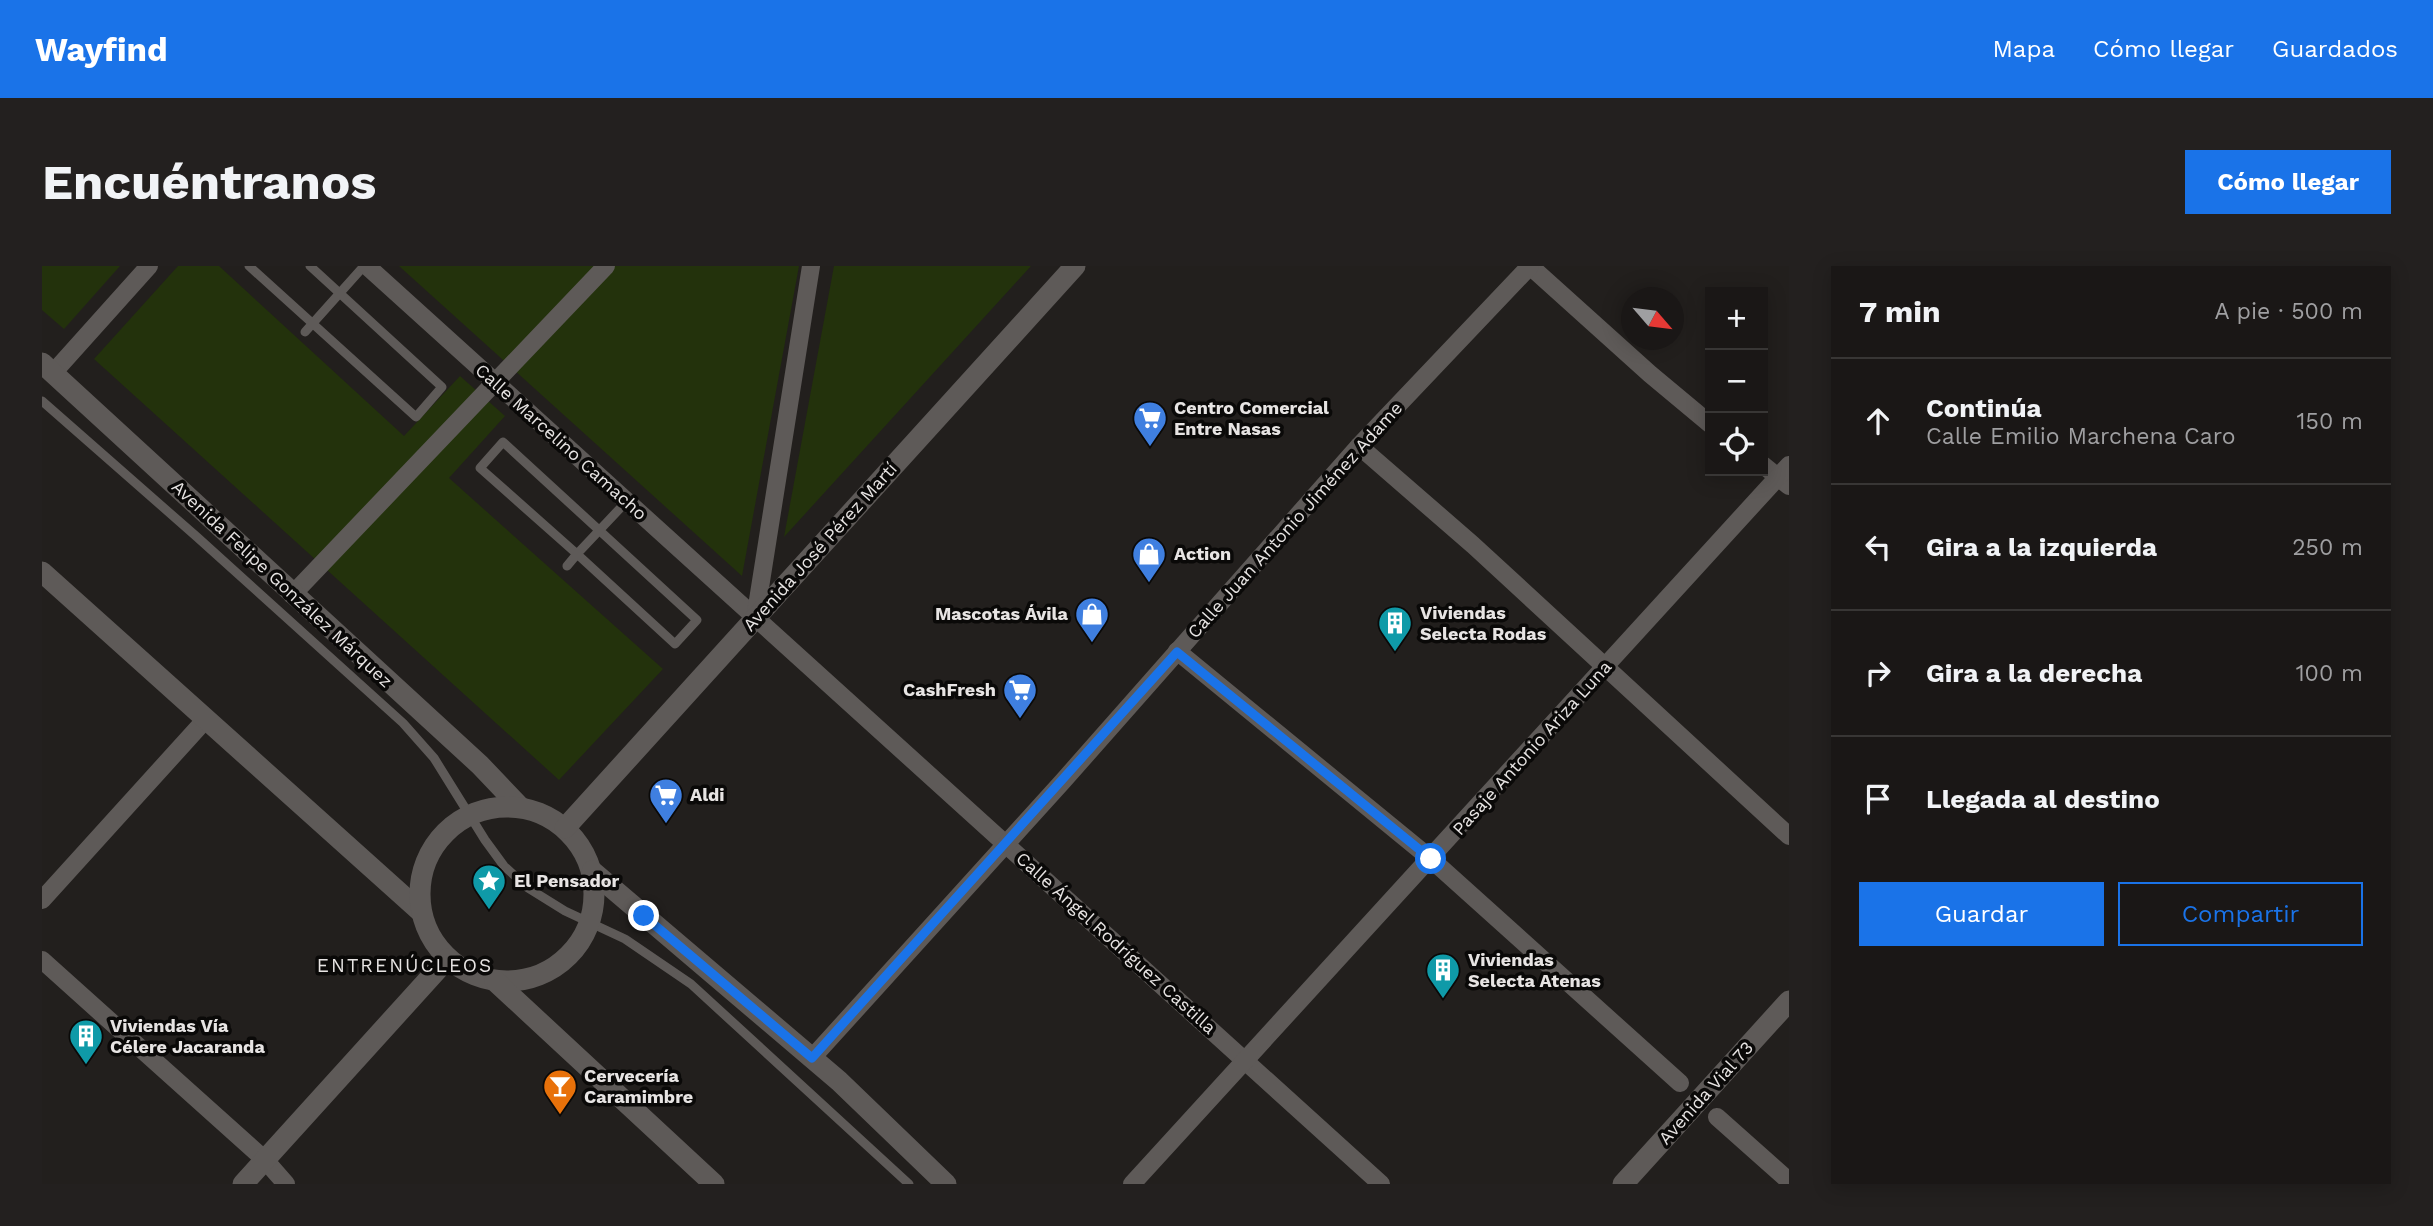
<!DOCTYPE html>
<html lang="es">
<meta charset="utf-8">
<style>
:root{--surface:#1a1716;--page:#23201f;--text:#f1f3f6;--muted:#9f9fa1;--line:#383635;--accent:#1a73e8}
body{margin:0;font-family:"Work Sans",sans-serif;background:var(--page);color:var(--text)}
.controls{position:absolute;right:21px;top:21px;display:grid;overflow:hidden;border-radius:0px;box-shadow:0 4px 18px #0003}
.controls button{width:63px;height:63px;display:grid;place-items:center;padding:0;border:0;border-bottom:2px solid var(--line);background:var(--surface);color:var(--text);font:35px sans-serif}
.compass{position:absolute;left:1579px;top:21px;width:63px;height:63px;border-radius:50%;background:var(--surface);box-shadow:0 4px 18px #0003;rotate:118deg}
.stop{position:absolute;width:21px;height:21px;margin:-16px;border:5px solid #1a73e8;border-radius:50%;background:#fff}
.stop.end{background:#1a73e8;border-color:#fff;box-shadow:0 2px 7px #0008}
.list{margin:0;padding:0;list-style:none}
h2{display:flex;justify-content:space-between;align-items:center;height:91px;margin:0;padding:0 28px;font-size:30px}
h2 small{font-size:23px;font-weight:400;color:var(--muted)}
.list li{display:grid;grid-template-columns:46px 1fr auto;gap:21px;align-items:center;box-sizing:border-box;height:126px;padding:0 28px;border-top:2px solid var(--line)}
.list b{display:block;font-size:26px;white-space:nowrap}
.list p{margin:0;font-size:23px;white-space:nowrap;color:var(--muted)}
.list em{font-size:23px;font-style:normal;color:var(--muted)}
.actions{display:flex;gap:14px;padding:21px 28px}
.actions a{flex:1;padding:16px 0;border:2px solid var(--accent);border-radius:0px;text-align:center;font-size:24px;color:var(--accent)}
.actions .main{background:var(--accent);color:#fff}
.icon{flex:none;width:38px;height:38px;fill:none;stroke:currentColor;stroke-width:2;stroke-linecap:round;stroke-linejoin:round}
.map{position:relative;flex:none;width:1747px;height:918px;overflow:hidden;border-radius:0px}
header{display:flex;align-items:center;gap:42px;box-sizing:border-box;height:98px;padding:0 35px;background:var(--accent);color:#fff}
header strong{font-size:33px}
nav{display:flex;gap:38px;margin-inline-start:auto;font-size:24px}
.intro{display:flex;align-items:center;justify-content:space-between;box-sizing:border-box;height:168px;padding:0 42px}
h1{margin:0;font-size:49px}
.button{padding:18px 32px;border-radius:0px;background:var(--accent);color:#fff;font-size:24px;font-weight:700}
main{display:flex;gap:42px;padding:0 42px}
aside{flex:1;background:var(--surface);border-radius:0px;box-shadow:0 4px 18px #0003}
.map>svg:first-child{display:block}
.green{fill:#23320c}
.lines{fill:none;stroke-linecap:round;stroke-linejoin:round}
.lane{stroke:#5e5a58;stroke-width:9}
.street{stroke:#5e5a58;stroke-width:18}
.secondary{stroke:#5e5a58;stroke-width:21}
.route{stroke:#1a73e8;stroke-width:9}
.labels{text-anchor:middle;stroke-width:7;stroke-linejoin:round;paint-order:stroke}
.poi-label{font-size:18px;font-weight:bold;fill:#e7e4e3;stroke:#0a0908;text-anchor:start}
.street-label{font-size:18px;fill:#e7e4e3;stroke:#0a0908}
.neighbourhood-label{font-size:19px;letter-spacing:2px;fill:#e7e4e3;stroke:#0a0908}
</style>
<header>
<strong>Wayfind</strong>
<nav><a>Mapa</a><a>Cómo llegar</a><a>Guardados</a></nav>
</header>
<div class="intro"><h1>Encuéntranos</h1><a class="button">Cómo llegar</a></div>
<main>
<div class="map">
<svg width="1747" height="918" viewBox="0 0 1747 918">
<rect width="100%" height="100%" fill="#221f1d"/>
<g class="green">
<path d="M 0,0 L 78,0 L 22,63 L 0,44 Z"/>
<path d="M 136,0 L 177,0 L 362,170 L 418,110 L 463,150 L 407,212 L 621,403 L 517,514 L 52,93 Z"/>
<path d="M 357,0 L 757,0 L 700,310 Z"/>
<path d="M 792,0 L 989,0 L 742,271 Z"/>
</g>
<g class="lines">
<g class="lane">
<path d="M 207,0 L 374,151 L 400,121 L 268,0"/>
<path d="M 263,66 L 322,0"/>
<path d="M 0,135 L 155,271 L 361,457 L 392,492 L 443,574 L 462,600 L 486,622 L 523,645 L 583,673 L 649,718 L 867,918"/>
<path d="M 525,300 L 535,288 L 438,202 L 461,176 L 655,354 L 633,378 L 535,288 L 584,236"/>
</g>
<g class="street">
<path d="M 325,0 L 1339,918"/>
<path d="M 1488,0 L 1608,108 L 1668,158"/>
<path d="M 11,107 L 107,0"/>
<path d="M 1317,180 L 1431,279 L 1747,570"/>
<path d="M 1721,199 L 1747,220"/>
<path d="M 250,329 L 564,0"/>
<path d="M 713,353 L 769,0"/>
<path d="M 1135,385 L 1389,593 L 1638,817"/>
<path d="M 0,634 L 164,453"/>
<path d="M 0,694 L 223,894 L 244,918"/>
<path d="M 770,792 L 1021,515 L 1317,180 L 1488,0"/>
<path d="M 1675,851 L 1747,915"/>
<path d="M 1090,918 L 1747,199"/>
</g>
<g class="secondary">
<path d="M 0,97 L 438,499 L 478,541"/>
<path d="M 0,306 L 379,646"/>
<circle cx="465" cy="628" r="87"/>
<path d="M 523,562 L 1033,0"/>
<path d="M 550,605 L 797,815 L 904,918"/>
<path d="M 453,715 L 672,918"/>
<path d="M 201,918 L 405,693"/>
<path d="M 1581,918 L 1747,735"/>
</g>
</g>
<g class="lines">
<path class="route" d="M 602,650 L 770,792 L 1135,386 L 1389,593"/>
</g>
<defs>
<g id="supermarket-pin" transform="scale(1.75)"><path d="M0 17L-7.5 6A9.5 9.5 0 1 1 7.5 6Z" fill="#3f7fe0" stroke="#0a0908"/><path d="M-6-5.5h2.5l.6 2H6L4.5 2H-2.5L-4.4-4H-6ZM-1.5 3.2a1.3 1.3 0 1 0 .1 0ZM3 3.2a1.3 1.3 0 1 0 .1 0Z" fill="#fff"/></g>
<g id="shop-pin" transform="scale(1.75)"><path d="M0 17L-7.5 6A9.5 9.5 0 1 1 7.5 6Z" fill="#3f7fe0" stroke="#0a0908"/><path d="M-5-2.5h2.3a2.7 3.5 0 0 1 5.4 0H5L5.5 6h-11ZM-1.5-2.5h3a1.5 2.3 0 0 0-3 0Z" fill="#fff"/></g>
<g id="building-pin" transform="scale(1.75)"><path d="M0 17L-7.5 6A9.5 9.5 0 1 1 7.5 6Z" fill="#0f9aa8" stroke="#0a0908"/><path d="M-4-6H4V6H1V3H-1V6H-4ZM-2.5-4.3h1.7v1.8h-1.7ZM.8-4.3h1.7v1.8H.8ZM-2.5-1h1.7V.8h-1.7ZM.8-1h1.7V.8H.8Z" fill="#fff"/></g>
<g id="sight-pin" transform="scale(1.75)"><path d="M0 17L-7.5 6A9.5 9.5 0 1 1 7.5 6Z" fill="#0f9aa8" stroke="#0a0908"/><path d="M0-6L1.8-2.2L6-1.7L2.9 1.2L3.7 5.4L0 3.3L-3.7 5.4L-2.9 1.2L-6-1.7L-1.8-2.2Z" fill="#fff"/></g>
<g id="bar-pin" transform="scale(1.75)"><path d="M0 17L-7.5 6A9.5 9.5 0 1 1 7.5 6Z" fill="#e8710a" stroke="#0a0908"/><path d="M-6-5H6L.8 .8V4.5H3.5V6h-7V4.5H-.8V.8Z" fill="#fff"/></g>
</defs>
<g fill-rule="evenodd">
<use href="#supermarket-pin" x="1108" y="152"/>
<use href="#shop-pin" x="1107" y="288"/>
<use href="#shop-pin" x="1050" y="348"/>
<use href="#building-pin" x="1353" y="357"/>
<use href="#supermarket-pin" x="978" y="424"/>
<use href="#supermarket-pin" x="624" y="529"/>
<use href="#sight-pin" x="447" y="615"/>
<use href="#building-pin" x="1401" y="704"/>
<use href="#building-pin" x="44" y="770"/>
<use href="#bar-pin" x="518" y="820"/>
</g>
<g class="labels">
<g class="poi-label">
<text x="1132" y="148">Centro Comercial<tspan x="1132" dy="21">Entre Nasas</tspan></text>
<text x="1132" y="294">Action</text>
<text x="1378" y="353">Viviendas<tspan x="1378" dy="21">Selecta Rodas</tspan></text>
<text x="1026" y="354" text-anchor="end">Mascotas Ávila</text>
<text x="954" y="430" text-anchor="end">CashFresh</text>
<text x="648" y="535">Aldi</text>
<text x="472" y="621">El Pensador</text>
<text x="1426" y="700">Viviendas<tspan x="1426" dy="21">Selecta Atenas</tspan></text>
<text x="68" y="766">Viviendas Vía<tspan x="68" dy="21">Célere Jacaranda</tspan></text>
<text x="542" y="816">Cervecería<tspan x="542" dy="21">Caramimbre</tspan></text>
</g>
<g class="street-label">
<text transform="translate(519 176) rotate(42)" y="6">Calle Marcelino Camacho</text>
<text transform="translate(1253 254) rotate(-48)" y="6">Calle Juan Antonio Jiménez Adame</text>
<text transform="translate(778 281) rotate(-48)" y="6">Avenida José Pérez Martí</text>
<text transform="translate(240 318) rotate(43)" y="6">Avenida Felipe González Márquez</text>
<text transform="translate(1490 482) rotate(-48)" y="6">Pasaje Antonio Ariza Luna</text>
<text transform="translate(1074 677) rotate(42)" y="6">Calle Ángel Rodríguez Castilla</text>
<text transform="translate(1664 827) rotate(-48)" y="6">Avenida Vial 73</text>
</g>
<g class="neighbourhood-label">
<text x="363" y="706">ENTRENÚCLEOS</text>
</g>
</g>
</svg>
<div class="controls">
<button>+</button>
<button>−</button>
<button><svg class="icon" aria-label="locate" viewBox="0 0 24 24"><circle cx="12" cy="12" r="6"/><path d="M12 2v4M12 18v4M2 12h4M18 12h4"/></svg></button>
</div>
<svg class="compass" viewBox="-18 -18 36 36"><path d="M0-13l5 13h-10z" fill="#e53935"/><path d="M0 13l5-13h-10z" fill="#9f9fa1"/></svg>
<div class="stop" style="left:1389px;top:593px"></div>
<div class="stop end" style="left:602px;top:650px"></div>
</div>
<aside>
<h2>7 min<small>A pie · 500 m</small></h2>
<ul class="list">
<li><svg class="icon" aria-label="ahead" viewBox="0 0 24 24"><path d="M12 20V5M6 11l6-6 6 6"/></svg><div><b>Continúa</b><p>Calle Emilio Marchena Caro</p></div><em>150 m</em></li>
<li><svg class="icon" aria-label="left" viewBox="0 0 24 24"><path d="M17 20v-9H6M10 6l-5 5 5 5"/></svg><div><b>Gira a la izquierda</b></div><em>250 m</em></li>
<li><svg class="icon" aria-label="right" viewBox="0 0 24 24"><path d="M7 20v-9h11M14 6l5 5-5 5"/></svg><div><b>Gira a la derecha</b></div><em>100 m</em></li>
<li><svg class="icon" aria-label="arrive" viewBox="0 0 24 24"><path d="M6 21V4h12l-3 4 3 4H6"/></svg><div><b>Llegada al destino</b></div></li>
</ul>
<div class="actions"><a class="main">Guardar</a><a>Compartir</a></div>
</aside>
</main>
